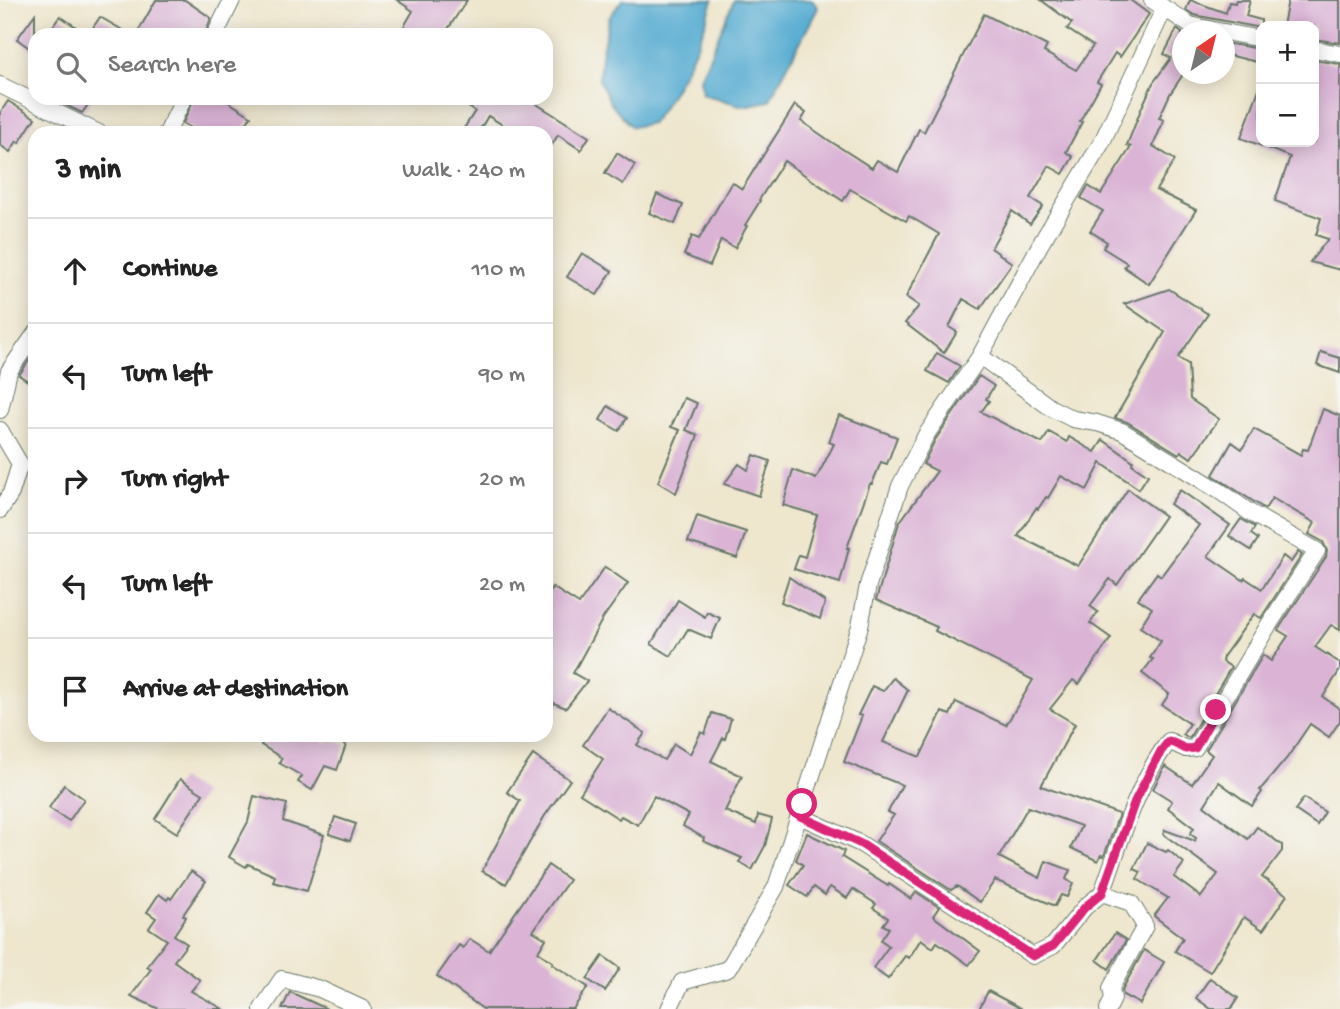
<!DOCTYPE html>
<meta charset="utf-8">
<style>
:root{--surface:#fff;--page:#f6f6f6;--text:#222;--muted:#767676;--line:#e0e0e0}
body{margin:0;font-family:"Gochi Hand",sans-serif;background:var(--page);color:var(--text)}
.controls{position:absolute;right:21px;top:21px;display:grid;overflow:hidden;border-radius:14px;box-shadow:0 4px 18px #0003}
.controls button{width:63px;height:63px;display:grid;place-items:center;padding:0;border:0;border-bottom:2px solid var(--line);background:var(--surface);color:var(--text);font:35px sans-serif}
.compass{position:absolute;left:1172px;top:21px;width:63px;height:63px;border-radius:50%;background:var(--surface);box-shadow:0 4px 18px #0003;rotate:35deg}
.stop{position:absolute;width:21px;height:21px;margin:-16px;border:5px solid #db2777;border-radius:50%;background:#fff}
.stop.end{background:#db2777;border-color:#fff;box-shadow:0 2px 7px #0008}
.list{margin:0;padding:0;list-style:none}
h2{display:flex;justify-content:space-between;align-items:center;height:91px;margin:0;padding:0 28px;font-size:30px}
h2 small{font-size:23px;font-weight:400;color:var(--muted)}
.list li{display:grid;grid-template-columns:46px 1fr auto;gap:21px;align-items:center;box-sizing:border-box;height:105px;padding:0 28px;border-top:2px solid var(--line)}
.list b{display:block;font-size:26px;white-space:nowrap}
.list em{font-size:23px;font-style:normal;color:var(--muted)}
.icon{flex:none;width:38px;height:38px;fill:none;stroke:currentColor;stroke-width:2;stroke-linecap:round;stroke-linejoin:round}
.map{position:relative;flex:none;width:1340px;height:1009px;overflow:hidden}
.search{position:absolute;background:var(--surface);box-shadow:0 4px 18px #0003;left:28px;top:28px;width:525px;height:77px;display:flex;align-items:center;gap:18px;box-sizing:border-box;padding:0 24px;border-radius:21px;color:var(--muted);font-size:26px}
.panel{position:absolute;background:var(--surface);box-shadow:0 4px 18px #0003;left:28px;top:126px;width:525px;height:616px;border-radius:21px}
.map>svg:first-child{display:block}
.water{fill:#56acd2;stroke:#3a7483;stroke-width:2}
.building{fill:#dab3d5}
.lines{fill:none;stroke-linecap:round;stroke-linejoin:round}
.street-casing{stroke:#67786a;stroke-width:18}
.street{stroke:#fff;stroke-width:16}
.route{stroke:#db2777;stroke-width:9}
</style>
<div class="map">
<svg width="1340" height="1009" viewBox="0 0 1340 1009">
<rect width="100%" height="100%" fill="#f6f6f2"/>
<filter id="ink" filterUnits="userSpaceOnUse"><feTurbulence type="fractalNoise" baseFrequency=".0143" numOctaves="2"/><feDisplacementMap in="SourceGraphic" scale="14" xChannelSelector="R" yChannelSelector="G"/><feConvolveMatrix kernelMatrix="1 2 1 2 8 2 1 2 1" color-interpolation-filters="sRGB"/></filter>
<filter id="wash" filterUnits="userSpaceOnUse"><feTurbulence type="fractalNoise" baseFrequency=".00686" numOctaves="4" result="noise"/><feDisplacementMap in="SourceGraphic" scale="28" xChannelSelector="R" yChannelSelector="G"/><feGaussianBlur stdDeviation="1.57" result="paint"/><feColorMatrix in="noise" values="0 0 0 0 0 0 0 0 0 0 0 0 0 0 0 0 0 1.4 0 .05"/><feComposite in="paint" operator="in"/></filter>
<g filter="url(#wash)">
<rect width="100%" height="100%" fill="#eee6cd"/>
<g class="water">
<path d="M 622,0 L 713,0 C 701,43 678,87 652,123 L 632,127 L 611,104 L 599,80 L 601,56 L 609,18 Z"/>
<path d="M 734,0 L 813,0 L 818,8 L 769,101 L 743,106 L 702,94 L 700,79 Z"/>
</g>
<g id="blocks">
<g class="building">
<path d="M 156,0 L 185,0 L 211,18 L 205,35 L 136,35 Z"/>
<path d="M 397,0 L 467,0 L 444,35 L 399,35 L 413,11 Z"/>
<path d="M 1041,0 L 1130,0 L 1149,14 L 1120,57 L 1115,53 L 1097,82 L 1101,84 L 1080,121 L 1082,122 L 1066,152 L 1073,157 L 1063,174 L 1049,166 L 1030,198 L 1043,206 L 1030,224 L 1012,211 L 991,248 L 1012,263 L 980,309 L 963,299 L 949,327 L 957,332 L 944,353 L 905,323 L 919,306 L 906,297 L 939,234 L 909,216 L 906,221 L 850,189 L 843,201 L 784,161 L 759,200 L 760,201 L 745,225 L 747,226 L 735,248 L 721,240 L 710,266 L 684,255 L 692,236 L 699,239 L 732,182 L 742,189 L 795,105 L 806,113 L 801,121 L 830,141 L 872,168 L 877,160 L 898,172 L 919,129 L 924,132 L 984,14 L 1047,46 L 1044,52 L 1076,70 L 1093,46 L 1067,29 L 1072,23 Z"/>
<path d="M 1190,0 L 1226,13 L 1229,2 L 1235,3 L 1236,0 L 1250,0 L 1246,16 L 1261,20 L 1261,28 L 1194,15 L 1186,10 Z"/>
<path d="M 1288,0 L 1340,0 L 1340,43 L 1314,39 L 1314,26 L 1283,26 Z"/>
<path d="M 35,14 L 35,52 L 17,39 Z"/>
<path d="M 60,16 L 88,35 L 100,17 L 131,35 L 47,35 Z"/>
<path d="M 1177,29 L 1182,33 L 1182,76 L 1170,94 L 1159,118 L 1164,120 L 1153,146 L 1175,160 L 1156,190 L 1196,210 L 1149,284 L 1124,267 L 1127,263 L 1103,248 L 1107,242 L 1090,231 L 1103,211 L 1081,198 L 1088,186 L 1101,194 L 1131,147 L 1127,145 L 1142,107 L 1153,83 L 1171,58 L 1164,54 Z"/>
<path d="M 1224,43 L 1261,49 L 1261,63 L 1224,54 Z"/>
<path d="M 1314,60 L 1340,64 L 1340,270 L 1310,262 L 1328,239 L 1316,235 L 1321,218 L 1275,201 L 1290,157 L 1241,138 L 1261,84 L 1261,142 L 1314,142 Z"/>
<path d="M 51,98 L 93,98 L 82,113 Z"/>
<path d="M 194,98 L 222,98 L 251,116 L 241,133 L 199,133 L 183,123 Z"/>
<path d="M 453,98 L 527,98 L 589,137 L 581,150 L 558,135 L 546,155 L 546,133 L 516,133 L 488,116 L 478,133 L 461,133 L 475,111 Z"/>
<path d="M 8,101 L 35,118 L 19,143 L 17,141 L 10,152 L 0,145 L 0,113 Z"/>
<path d="M 617,153 L 635,165 L 623,184 L 605,173 Z"/>
<path d="M 657,194 L 683,205 L 675,224 L 649,213 Z"/>
<path d="M 582,253 L 612,271 L 597,295 L 567,277 Z"/>
<path d="M 1169,289 L 1208,314 L 1178,358 L 1188,364 L 1190,399 L 1219,419 L 1191,458 L 1181,451 L 1179,454 L 1127,422 L 1115,418 L 1165,332 L 1124,304 Z"/>
<path d="M 35,352 L 35,386 L 19,375 Z"/>
<path d="M 1321,352 L 1340,358 L 1340,373 L 1317,365 Z"/>
<path d="M 937,353 L 960,366 L 949,383 L 927,371 Z"/>
<path d="M 979,376 L 994,386 L 986,399 L 989,401 L 981,412 L 1042,443 L 1049,432 L 1067,442 L 1069,437 L 1095,452 L 1103,440 L 1133,461 L 1132,464 L 1148,475 L 1139,489 L 1101,463 L 1087,490 L 1061,476 L 1048,498 L 1046,497 L 1038,509 L 1036,508 L 1018,536 L 1078,566 L 1128,489 L 1165,516 L 1117,585 L 1110,579 L 1090,606 L 1098,612 L 1090,623 L 1111,638 L 1079,684 L 1073,680 L 1050,709 L 1075,724 L 1041,786 L 1119,814 L 1104,856 L 1101,855 L 1098,861 L 1071,848 L 1081,826 L 1028,807 L 999,857 L 1040,878 L 1046,861 L 1070,870 L 1066,879 L 1073,884 L 1067,897 L 1061,895 L 1055,906 L 995,880 L 980,902 L 957,886 L 951,890 L 876,841 L 894,815 L 888,812 L 902,785 L 844,762 L 862,716 L 858,715 L 872,686 L 883,691 L 893,678 L 908,690 L 883,742 L 920,757 L 942,712 L 950,715 L 956,702 L 1006,725 L 1033,680 L 935,631 L 937,627 L 876,600 L 899,523 L 937,471 L 923,464 L 935,440 Z"/>
<path d="M 684,398 L 697,403 L 686,430 L 698,435 L 676,493 L 658,482 L 680,430 L 671,427 Z"/>
<path d="M 608,406 L 627,418 L 619,431 L 600,420 Z"/>
<path d="M 1323,409 L 1340,416 L 1340,630 L 1331,625 L 1315,647 L 1340,663 L 1340,670 L 1323,697 L 1340,709 L 1340,721 L 1329,737 L 1310,724 L 1287,758 L 1260,790 L 1262,792 L 1252,806 L 1219,782 L 1204,806 L 1248,839 L 1257,827 L 1282,845 L 1282,851 L 1262,877 L 1287,895 L 1263,930 L 1244,917 L 1210,972 L 1175,951 L 1183,938 L 1154,916 L 1168,898 L 1137,879 L 1141,872 L 1134,869 L 1147,843 L 1166,852 L 1168,850 L 1184,863 L 1174,877 L 1201,897 L 1218,874 L 1163,834 L 1165,830 L 1195,841 L 1196,838 L 1190,834 L 1194,828 L 1168,808 L 1172,801 L 1153,789 L 1165,766 L 1192,784 L 1212,755 L 1206,750 L 1263,655 L 1271,661 L 1288,636 L 1278,630 L 1326,557 L 1327,551 L 1323,542 L 1309,534 L 1315,523 L 1272,498 L 1265,509 L 1213,475 L 1232,442 L 1242,449 L 1254,429 L 1301,455 L 1303,449 L 1308,450 Z"/>
<path d="M 839,415 L 897,437 L 887,464 L 881,462 L 872,484 L 870,484 L 847,548 L 849,548 L 840,583 L 794,569 L 799,555 L 805,557 L 817,515 L 783,505 L 793,470 L 816,479 L 834,444 L 829,442 Z"/>
<path d="M 754,455 L 770,461 L 759,496 L 724,484 L 739,464 L 748,470 Z"/>
<path d="M 1180,490 L 1230,525 L 1208,556 L 1243,580 L 1245,578 L 1262,589 L 1283,556 L 1291,562 L 1298,552 L 1302,555 L 1261,618 L 1254,614 L 1223,657 L 1222,661 L 1231,667 L 1189,738 L 1183,734 L 1190,724 L 1162,705 L 1169,694 L 1142,673 L 1153,659 L 1150,658 L 1161,641 L 1140,627 L 1152,608 L 1138,599 L 1157,573 L 1161,576 L 1199,525 L 1170,504 Z"/>
<path d="M 697,516 L 746,532 L 737,558 L 688,542 Z"/>
<path d="M 1241,519 L 1255,527 L 1251,534 L 1258,539 L 1251,550 L 1229,536 Z"/>
<path d="M 605,567 L 628,583 L 603,618 L 573,673 L 587,681 L 566,708 L 546,700 L 546,598 L 552,587 L 579,604 Z"/>
<path d="M 789,577 L 825,602 L 820,619 L 781,602 Z"/>
<path d="M 678,600 L 705,617 L 707,612 L 720,618 L 711,639 L 688,629 L 671,656 L 651,644 Z"/>
<path d="M 608,708 L 645,733 L 637,745 L 664,760 L 674,744 L 690,754 L 701,732 L 705,734 L 712,713 L 731,719 L 725,739 L 723,738 L 711,761 L 742,776 L 725,811 L 756,824 L 758,815 L 772,819 L 765,846 L 752,870 L 739,862 L 742,858 L 703,841 L 704,838 L 683,826 L 689,815 L 654,796 L 638,825 L 621,816 L 619,819 L 580,794 L 603,759 L 583,745 Z"/>
<path d="M 267,735 L 314,735 L 328,743 L 330,739 L 346,745 L 337,770 L 325,766 L 312,790 L 298,782 L 302,776 L 279,763 L 282,758 L 261,745 Z"/>
<path d="M 533,755 L 570,780 L 544,817 L 506,884 L 482,871 L 520,801 L 507,792 Z"/>
<path d="M 180,779 L 203,794 L 177,833 L 155,819 Z"/>
<path d="M 64,785 L 84,799 L 69,821 L 49,808 Z"/>
<path d="M 254,796 L 287,804 L 283,821 L 324,835 L 307,891 L 273,882 L 275,876 L 248,864 L 246,867 L 229,857 L 248,822 Z"/>
<path d="M 1304,798 L 1325,812 L 1317,825 L 1295,810 Z"/>
<path d="M 335,817 L 356,824 L 350,841 L 329,834 Z"/>
<path d="M 807,833 L 844,851 L 842,857 L 888,886 L 889,884 L 911,899 L 916,892 L 939,907 L 933,916 L 980,951 L 969,965 L 937,942 L 933,948 L 921,939 L 909,958 L 905,956 L 888,979 L 873,968 L 889,946 L 881,940 L 889,928 L 883,925 L 888,918 L 873,908 L 876,904 L 853,889 L 847,898 L 830,887 L 825,895 L 814,887 L 807,897 L 789,885 L 803,865 L 796,860 Z"/>
<path d="M 548,865 L 569,880 L 533,931 L 546,939 L 538,952 L 553,962 L 552,964 L 588,987 L 573,1009 L 483,1009 L 437,976 L 459,945 L 463,948 L 470,939 L 489,951 Z"/>
<path d="M 191,871 L 206,881 L 183,915 L 186,917 L 174,935 L 187,944 L 174,961 L 200,980 L 191,991 L 223,1009 L 159,1009 L 131,996 L 151,969 L 147,966 L 167,940 L 149,928 L 156,918 L 147,912 L 159,894 L 167,900 L 169,897 L 171,899 Z"/>
<path d="M 1115,933 L 1126,940 L 1109,969 L 1097,960 Z"/>
<path d="M 1144,950 L 1164,962 L 1140,1004 L 1123,995 L 1122,990 Z"/>
<path d="M 603,956 L 620,968 L 605,991 L 587,979 Z"/>
<path d="M 1210,978 L 1238,998 L 1231,1009 L 1211,1009 L 1196,998 Z"/>
<path d="M 988,991 L 1022,1009 L 979,1009 Z"/>
<path d="M 290,992 L 327,1009 L 282,1009 Z"/>
</g>
</g>
</g>
<g filter="url(#ink)">
<use href="#blocks" fill-opacity="0" stroke="#67786a" stroke-width="2"/>
<g class="lines">
<g class="street-casing">
<g id="street">
<path d="M 1152,0 L 1190,25 L 1223,32"/>
<path d="M 1224,32 L 1261,39"/>
<path d="M 215,35 L 232,0"/>
<path d="M 1314,49 L 1340,54"/>
<path d="M 0,85 L 99,133"/>
<path d="M 167,133 L 184,98"/>
<path d="M 980,356 L 1051,408 L 1073,419 L 1097,423 L 1122,431 L 1221,492 L 1249,512 L 1317,551 L 1268,626 L 1195,748 L 1186,749 L 1169,741 C 1136,785 1121,841 1102,893"/>
<path d="M 0,410 L 9,371 L 35,334"/>
<path d="M 0,430 L 20,464 L 11,493 L 0,510"/>
<path d="M 800,816 L 861,844 L 1033,956 L 1053,946 L 1085,907 L 1102,893 L 1131,903 L 1145,926 L 1111,988 L 1113,999 L 1108,1009"/>
<path d="M 262,1009 L 282,979 L 320,989 L 363,1009"/>
<path d="M 669,1009 L 682,982 L 728,969 L 776,887 L 860,626 L 868,585 L 900,486 L 926,435 L 980,356 L 1041,243 L 1102,142 L 1164,9"/>
</g>
</g>
<use href="#street" class="street"/>
</g>
</g>
<g class="lines" filter="url(#ink)">
<path class="route" d="M 802,804 L 800,816 L 861,844 L 1033,956 L 1053,946 L 1085,907 L 1102,893 L 1135,801 L 1161,751 L 1169,741 L 1186,749 L 1195,748 L 1216,710"/>
</g>
</svg>
<div class="controls">
<button>+</button>
<button>−</button>
</div>
<svg class="compass" viewBox="-18 -18 36 36"><path d="M0-13l5 13h-10z" fill="#e53935"/><path d="M0 13l5-13h-10z" fill="#767676"/></svg>
<div class="stop" style="left:802px;top:804px"></div>
<div class="stop end" style="left:1216px;top:710px"></div>
<div class="search"><svg class="icon" aria-label="search" viewBox="0 0 24 24"><circle cx="10" cy="10" r="6"/><path d="M15 15l6 6"/></svg>Search here</div>
<section class="panel">
<h2>3 min<small>Walk · 240 m</small></h2>
<ul class="list">
<li><svg class="icon" aria-label="ahead" viewBox="0 0 24 24"><path d="M12 20V5M6 11l6-6 6 6"/></svg><div><b>Continue</b></div><em>110 m</em></li>
<li><svg class="icon" aria-label="left" viewBox="0 0 24 24"><path d="M17 20v-9H6M10 6l-5 5 5 5"/></svg><div><b>Turn left</b></div><em>90 m</em></li>
<li><svg class="icon" aria-label="right" viewBox="0 0 24 24"><path d="M7 20v-9h11M14 6l5 5-5 5"/></svg><div><b>Turn right</b></div><em>20 m</em></li>
<li><svg class="icon" aria-label="left" viewBox="0 0 24 24"><path d="M17 20v-9H6M10 6l-5 5 5 5"/></svg><div><b>Turn left</b></div><em>20 m</em></li>
<li><svg class="icon" aria-label="arrive" viewBox="0 0 24 24"><path d="M6 21V4h12l-3 4 3 4H6"/></svg><div><b>Arrive at destination</b></div></li>
</ul>
</section>
</div>
